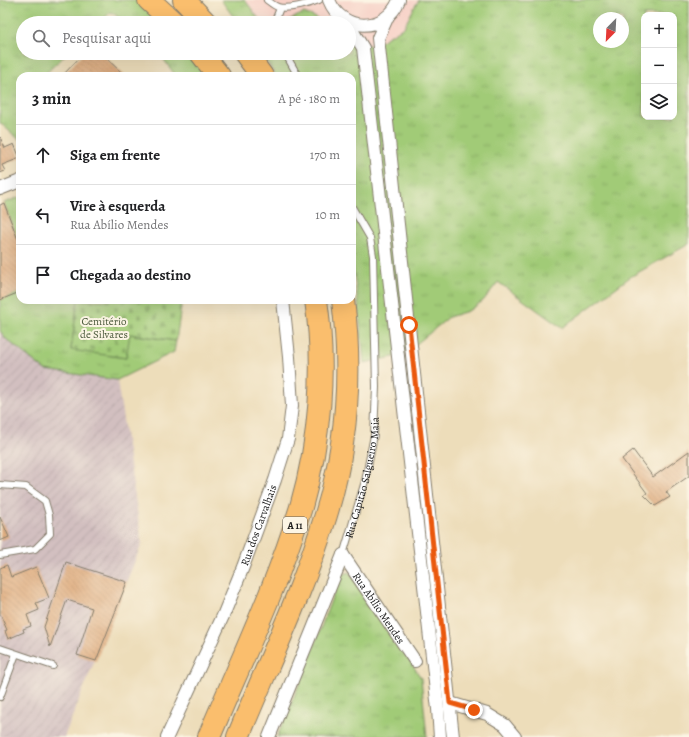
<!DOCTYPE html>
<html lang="pt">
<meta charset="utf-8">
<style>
:root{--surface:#fff;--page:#f2f2f2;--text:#202124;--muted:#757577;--line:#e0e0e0}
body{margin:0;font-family:Alegreya,serif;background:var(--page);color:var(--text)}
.controls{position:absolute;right:12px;top:12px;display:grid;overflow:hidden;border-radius:8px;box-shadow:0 4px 16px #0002}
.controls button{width:36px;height:36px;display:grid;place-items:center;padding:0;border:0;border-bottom:1px solid var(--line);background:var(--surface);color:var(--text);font:20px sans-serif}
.compass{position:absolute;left:593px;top:12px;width:36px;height:36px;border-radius:50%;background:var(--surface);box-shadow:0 4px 16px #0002;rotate:204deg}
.stop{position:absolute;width:12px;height:12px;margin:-9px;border:3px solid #ea580c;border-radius:50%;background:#fff}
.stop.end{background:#ea580c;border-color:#fff;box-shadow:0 1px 4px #0008}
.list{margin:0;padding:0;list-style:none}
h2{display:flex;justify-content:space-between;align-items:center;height:52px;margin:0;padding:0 16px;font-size:17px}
h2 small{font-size:13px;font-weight:400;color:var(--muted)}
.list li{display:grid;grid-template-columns:26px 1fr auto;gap:12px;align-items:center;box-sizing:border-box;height:60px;padding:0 16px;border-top:1px solid var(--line)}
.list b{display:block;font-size:15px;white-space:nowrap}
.list p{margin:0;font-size:13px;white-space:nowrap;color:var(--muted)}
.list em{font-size:13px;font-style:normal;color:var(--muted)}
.icon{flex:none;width:22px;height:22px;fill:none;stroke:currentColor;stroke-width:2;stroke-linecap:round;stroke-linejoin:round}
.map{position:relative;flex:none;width:689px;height:737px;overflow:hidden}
.search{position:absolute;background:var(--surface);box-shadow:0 4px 16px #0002;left:16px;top:16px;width:340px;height:44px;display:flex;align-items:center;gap:10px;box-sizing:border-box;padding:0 14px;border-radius:22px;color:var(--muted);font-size:15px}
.panel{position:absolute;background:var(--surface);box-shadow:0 4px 16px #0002;left:16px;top:72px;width:340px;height:232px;border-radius:12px}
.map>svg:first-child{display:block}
.built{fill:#f7d1c7}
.industrial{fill:url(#industrial-furrows)}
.grass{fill:url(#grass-tufts);stroke:#5e744a;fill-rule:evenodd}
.cemetery{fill:url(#cemetery-stones);stroke:#5e744a}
.park{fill:#a1cb77;stroke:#5e744a}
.building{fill:url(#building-back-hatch)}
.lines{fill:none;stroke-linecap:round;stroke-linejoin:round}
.lane-casing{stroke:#847c6b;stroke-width:8}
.street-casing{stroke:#847c6b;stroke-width:14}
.highway-casing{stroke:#847c6b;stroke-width:24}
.lane{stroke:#fff;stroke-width:6}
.street{stroke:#fff;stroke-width:12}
.highway{stroke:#fabe6d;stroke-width:22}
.route{stroke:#ea580c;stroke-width:5}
.labels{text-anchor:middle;stroke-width:4;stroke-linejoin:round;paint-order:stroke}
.shield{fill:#fcf5e5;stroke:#5f5d58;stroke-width:1}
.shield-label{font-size:10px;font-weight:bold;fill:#1c1c1c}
.park-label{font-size:11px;fill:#4b593c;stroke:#fcf5e5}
.street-label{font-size:11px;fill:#1c1c1c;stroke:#fcf5e5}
</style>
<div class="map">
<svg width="689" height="737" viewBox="0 0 689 737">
<defs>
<pattern id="industrial-furrows" width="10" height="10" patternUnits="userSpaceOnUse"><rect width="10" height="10" fill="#d2bfc0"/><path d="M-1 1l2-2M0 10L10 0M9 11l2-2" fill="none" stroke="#b4a4a4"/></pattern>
<pattern id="grass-tufts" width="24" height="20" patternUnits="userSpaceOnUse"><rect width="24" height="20" fill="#a1cb77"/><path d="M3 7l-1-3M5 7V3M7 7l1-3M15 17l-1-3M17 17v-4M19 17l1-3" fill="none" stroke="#8aae66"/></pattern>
<pattern id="cemetery-stones" width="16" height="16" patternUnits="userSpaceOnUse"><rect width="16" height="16" fill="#a1cb77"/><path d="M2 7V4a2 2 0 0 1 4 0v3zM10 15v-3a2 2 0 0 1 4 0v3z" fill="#8aae66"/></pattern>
<pattern id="building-back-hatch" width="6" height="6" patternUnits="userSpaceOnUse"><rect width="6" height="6" fill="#e0af82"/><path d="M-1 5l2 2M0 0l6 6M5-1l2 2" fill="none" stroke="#c09670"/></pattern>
</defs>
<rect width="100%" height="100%" fill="#fcf5e5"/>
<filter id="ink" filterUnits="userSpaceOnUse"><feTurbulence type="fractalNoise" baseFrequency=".025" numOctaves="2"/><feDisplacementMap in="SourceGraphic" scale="8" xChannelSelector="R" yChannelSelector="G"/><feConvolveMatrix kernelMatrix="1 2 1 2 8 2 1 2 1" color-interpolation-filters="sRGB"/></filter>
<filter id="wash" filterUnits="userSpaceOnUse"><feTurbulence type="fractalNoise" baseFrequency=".012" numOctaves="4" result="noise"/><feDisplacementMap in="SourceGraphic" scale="16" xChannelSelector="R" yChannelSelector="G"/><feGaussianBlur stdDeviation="0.9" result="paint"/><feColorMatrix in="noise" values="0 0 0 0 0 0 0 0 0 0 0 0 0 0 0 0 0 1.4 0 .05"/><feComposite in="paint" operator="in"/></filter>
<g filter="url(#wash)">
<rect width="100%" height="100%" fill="#edddba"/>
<path class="built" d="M 245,0 L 419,0 L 414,6 L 404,27 L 373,46 L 349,41 L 349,23 L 322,23 L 317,18 L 304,13 L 282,23 L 262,23 Z"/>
<path class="industrial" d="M 0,331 L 6,339 L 45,370 L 117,380 L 142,543 L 64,737 L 0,737 Z"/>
<g class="grass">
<path d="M 0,0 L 138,0 L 160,23 L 127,23 L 111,12 L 99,23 L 23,23 L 23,53 L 67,53 L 43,76 L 20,76 L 20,140 L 0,123 Z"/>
<path d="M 221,0 L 245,0 L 262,23 L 238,23 Z"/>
<path d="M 419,0 L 689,0 L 689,244 L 630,277 L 562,328 L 498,282 L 483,301 L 468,311 L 449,317 L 403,355 L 364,363 L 358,302 L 352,261 L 352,76 L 276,76 L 261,53 L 349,53 L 349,41 L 373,46 L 404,27 L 415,6 ZM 644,15 L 674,15 L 674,117 L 644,117 ZM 599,18 L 623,18 L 623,42 L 599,42 Z"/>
<path d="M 304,13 L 317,18 L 322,23 L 282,23 Z"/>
<path d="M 159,53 L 189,53 L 207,76 L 176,76 Z"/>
<path d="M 20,292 L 20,300 L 78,300 L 71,349 L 126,358 L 129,334 L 176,341 L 174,352 L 117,380 L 45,370 L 6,339 L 0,331 L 0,300 Z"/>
<path d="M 349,572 L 376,608 L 421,678 L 427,737 L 277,737 L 306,668 L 340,576 Z"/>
</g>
<path class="cemetery" d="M 78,300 L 182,300 L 176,341 L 130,334 L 126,358 L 71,350 Z"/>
<path class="park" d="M 20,197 L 20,245 L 4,203 Z"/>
<g id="blocks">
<g class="building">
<path d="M 83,53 L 101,53 L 125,76 L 62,76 L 82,55 L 81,54 Z"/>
<path d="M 0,137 L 5,148 L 14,144 L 20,158 L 2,165 L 5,171 L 0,173 Z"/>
<path d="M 4,203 L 20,245 L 20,292 L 0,300 L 0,205 Z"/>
<path d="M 633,450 L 653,477 L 689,451 L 689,476 L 666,492 L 670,497 L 655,506 L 644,495 L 647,493 L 622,459 Z"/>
<path d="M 0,517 L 9,537 L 0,541 Z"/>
<path d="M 66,562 L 127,582 L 96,661 L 77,655 L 92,608 L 67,600 L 50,647 L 44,627 Z"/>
<path d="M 7,565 L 11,577 L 36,567 L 49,598 L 36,603 L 39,610 L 27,615 L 31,626 L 23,629 L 24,632 L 8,639 L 5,631 L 7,630 L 0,614 L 0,568 Z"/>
</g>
</g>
</g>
<g filter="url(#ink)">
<use href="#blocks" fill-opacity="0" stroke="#847c6b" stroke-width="1"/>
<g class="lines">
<g class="lane-casing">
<g id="lane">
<path d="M 267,0 C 271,3 274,6 278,7 C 288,10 309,4 319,0"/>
<path d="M 274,23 L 280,8"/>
<path d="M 285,53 L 298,76"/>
<path d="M 0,485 L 26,487 L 45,501 L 49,515 L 50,534 L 35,549 L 0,555"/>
<path id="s1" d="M 343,555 L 365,481 L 374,435 L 376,387 L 373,256 L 370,238 L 352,207"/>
<path d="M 0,648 L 53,666"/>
<path d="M 0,697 L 16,654"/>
</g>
</g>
<g class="street-casing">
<g id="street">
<path d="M 329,0 C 342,33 386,33 399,0"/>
<path d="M 388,16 L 378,38 L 453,737"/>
<path d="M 349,25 L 363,48 L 438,709 L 440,737"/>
<path d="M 0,189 L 20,181"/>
<path id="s2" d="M 343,555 L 415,661"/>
<path d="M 450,703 L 487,714 L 505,725 L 515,737"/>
<path id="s3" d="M 167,737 L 223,616 L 243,567 L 275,480 L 288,439 L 292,406 L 289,357 L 283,300"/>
<path d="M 269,737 L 343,555"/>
</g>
</g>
<g class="highway-casing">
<g id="highway">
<path d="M 149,0 L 174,23"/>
<path d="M 184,0 L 206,23"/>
<path d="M 201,53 L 219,76"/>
<path d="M 245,53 L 262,76"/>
<path d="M 209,737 C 241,661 277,586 301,507 C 320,441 326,368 316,300"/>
<path d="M 238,737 C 268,664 303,591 326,515 C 347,446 352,372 343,300"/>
</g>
</g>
<use href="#lane" class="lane"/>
<use href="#street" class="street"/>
<use href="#highway" class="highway"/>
</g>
</g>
<g class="lines" filter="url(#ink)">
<path class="route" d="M 409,325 L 450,703 L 474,710"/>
</g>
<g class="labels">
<rect class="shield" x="283" y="517" width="24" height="16" rx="3"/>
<g class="shield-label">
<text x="295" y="529">A 11</text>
</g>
<g class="park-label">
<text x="104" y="325">Cemitério<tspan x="104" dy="13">de Silvares</tspan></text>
</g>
<g class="street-label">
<text dy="4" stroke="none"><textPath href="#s1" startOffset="80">Rua Capitão Salgueiro Maia</textPath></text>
<text dy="4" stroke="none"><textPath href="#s3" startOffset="231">Rua dos Carvalhais</textPath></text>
<text dy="4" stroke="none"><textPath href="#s2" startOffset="64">Rua Abílio Mendes</textPath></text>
</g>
</g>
</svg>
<div class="controls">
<button>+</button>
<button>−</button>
<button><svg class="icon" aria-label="layers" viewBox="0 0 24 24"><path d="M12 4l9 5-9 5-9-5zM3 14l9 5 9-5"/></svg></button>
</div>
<svg class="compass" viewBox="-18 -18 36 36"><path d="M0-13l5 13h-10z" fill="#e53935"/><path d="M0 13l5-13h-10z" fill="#757577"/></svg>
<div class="stop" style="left:409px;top:325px"></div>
<div class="stop end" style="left:474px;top:710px"></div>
<div class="search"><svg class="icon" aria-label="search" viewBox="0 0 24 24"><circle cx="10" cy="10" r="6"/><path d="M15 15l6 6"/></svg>Pesquisar aqui</div>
<section class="panel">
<h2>3 min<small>A pé · 180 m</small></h2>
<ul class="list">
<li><svg class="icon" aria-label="ahead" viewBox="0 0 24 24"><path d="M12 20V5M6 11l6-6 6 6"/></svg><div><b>Siga em frente</b></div><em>170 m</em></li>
<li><svg class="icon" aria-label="left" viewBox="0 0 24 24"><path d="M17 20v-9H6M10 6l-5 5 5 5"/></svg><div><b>Vire à esquerda</b><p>Rua Abílio Mendes</p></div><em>10 m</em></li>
<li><svg class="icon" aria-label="arrive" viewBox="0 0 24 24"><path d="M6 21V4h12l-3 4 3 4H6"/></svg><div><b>Chegada ao destino</b></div></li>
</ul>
</section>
</div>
